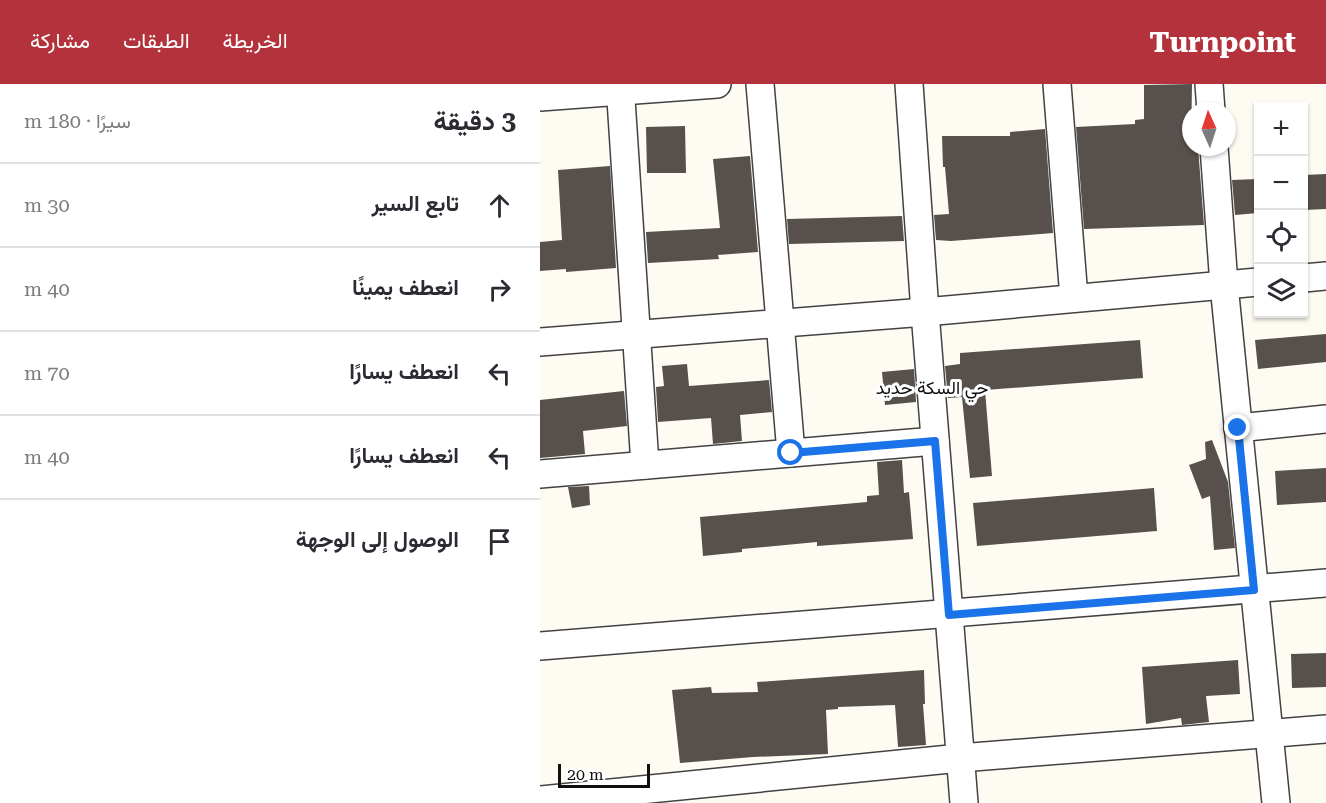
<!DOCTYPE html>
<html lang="ar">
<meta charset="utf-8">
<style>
:root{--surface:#fff;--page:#f2f2f3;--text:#2b2b33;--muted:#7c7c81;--line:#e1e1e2;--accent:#b4323c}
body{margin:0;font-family:"Roboto Serif",Vazirmatn,serif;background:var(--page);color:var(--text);direction:rtl}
.controls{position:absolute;right:18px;top:18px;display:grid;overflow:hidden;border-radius:0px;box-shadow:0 2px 4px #0004}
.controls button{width:54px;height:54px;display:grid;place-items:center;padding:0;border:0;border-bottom:2px solid var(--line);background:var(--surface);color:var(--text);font:30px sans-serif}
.compass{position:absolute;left:642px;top:18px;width:54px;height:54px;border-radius:50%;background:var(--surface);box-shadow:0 2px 4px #0004;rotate:357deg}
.scale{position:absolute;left:18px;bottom:15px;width:92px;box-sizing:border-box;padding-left:6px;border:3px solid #0f0f0f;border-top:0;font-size:16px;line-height:21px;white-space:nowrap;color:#0f0f0f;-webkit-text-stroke:4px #fff;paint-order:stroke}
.stop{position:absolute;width:18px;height:18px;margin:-14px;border:4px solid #1a73e8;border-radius:50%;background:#fff}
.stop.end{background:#1a73e8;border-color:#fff;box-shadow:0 2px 6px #0008}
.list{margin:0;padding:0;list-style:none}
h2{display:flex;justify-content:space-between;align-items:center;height:78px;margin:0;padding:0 24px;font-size:26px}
h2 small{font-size:20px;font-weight:400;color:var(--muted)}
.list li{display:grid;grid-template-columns:39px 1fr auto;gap:18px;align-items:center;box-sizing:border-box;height:84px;padding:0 24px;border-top:2px solid var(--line)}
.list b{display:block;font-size:22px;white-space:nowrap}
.list em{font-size:20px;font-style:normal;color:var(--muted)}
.icon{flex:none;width:33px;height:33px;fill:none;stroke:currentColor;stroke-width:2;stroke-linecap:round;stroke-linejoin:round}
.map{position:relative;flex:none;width:786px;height:719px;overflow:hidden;direction:ltr}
header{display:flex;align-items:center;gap:36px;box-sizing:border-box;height:84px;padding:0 30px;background:var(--accent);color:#fff}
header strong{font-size:28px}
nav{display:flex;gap:33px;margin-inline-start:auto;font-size:21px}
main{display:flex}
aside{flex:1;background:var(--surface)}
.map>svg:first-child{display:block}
.building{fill:#57504c}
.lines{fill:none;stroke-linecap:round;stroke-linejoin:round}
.street-casing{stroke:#424242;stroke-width:30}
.street{stroke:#fff;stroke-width:27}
.route{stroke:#1a73e8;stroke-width:8}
.labels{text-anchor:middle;stroke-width:6;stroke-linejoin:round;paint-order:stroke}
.neighbourhood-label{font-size:18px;fill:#0f0f0f;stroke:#fff}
</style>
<header>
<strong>Turnpoint</strong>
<nav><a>الخريطة</a><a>الطبقات</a><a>مشاركة</a></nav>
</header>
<main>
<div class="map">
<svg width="786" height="719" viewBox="0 0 786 719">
<rect width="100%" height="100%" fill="#fefbf3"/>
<g class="building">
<path d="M 652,0 L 651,63 L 658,63 L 664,141 L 544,145 L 536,43 L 595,40 L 595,36 L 604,35 L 604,1 Z"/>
<path d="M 145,42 L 146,89 L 107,89 L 106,43 Z"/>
<path d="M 505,45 L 513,149 L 411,157 L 396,156 L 394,131 L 409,130 L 405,83 L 403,83 L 402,52 L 470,52 L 470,48 Z"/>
<path d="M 210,72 L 218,168 L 178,171 L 179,175 L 108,179 L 106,148 L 180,144 L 173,75 Z"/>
<path d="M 70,82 L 76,184 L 26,188 L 26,185 L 0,187 L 0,158 L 22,156 L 18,86 Z"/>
<path d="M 786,90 L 786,125 L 764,126 L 764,91 Z"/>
<path d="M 718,95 L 718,129 L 695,131 L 692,96 Z"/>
<path d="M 362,132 L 364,157 L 249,160 L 247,135 Z"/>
<path d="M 786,250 L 786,278 L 718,285 L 715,256 Z"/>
<path d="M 600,256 L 603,294 L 445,306 L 452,392 L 430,394 L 422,313 L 408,314 L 405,282 L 420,280 L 420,269 Z"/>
<path d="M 147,280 L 149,302 L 229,296 L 232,328 L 200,331 L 202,357 L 173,360 L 171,334 L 118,338 L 116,303 L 124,302 L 122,282 Z"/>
<path d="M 374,285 L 376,318 L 345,321 L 342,288 Z"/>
<path d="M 84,307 L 87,342 L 43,347 L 45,370 L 0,374 L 0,316 Z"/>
<path d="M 672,356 L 688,398 L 695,464 L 674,466 L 670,412 L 662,415 L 649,381 L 666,375 L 665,358 Z"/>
<path d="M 362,376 L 364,409 L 369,408 L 373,455 L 277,462 L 277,458 L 202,465 L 202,468 L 163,472 L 160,433 L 327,418 L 327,412 L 339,411 L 337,378 Z"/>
<path d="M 786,384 L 786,418 L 737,421 L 735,387 Z"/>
<path d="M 49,402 L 50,421 L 32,424 L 28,403 Z"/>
<path d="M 614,404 L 617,447 L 437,462 L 433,419 Z"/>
<path d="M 786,569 L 786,603 L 752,604 L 751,570 Z"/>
<path d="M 698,576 L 700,610 L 666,612 L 669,638 L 642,641 L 641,634 L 606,640 L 602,583 Z"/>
<path d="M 384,586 L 385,620 L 383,620 L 386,661 L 358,663 L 355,621 L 298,623 L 298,625 L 286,626 L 288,670 L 213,673 L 140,679 L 132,606 L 171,603 L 172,609 L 218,608 L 217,598 Z"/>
</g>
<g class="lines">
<g class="street-casing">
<g id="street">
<path d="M 80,0 L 105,381"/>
<path d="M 220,0 L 251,369"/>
<path d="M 369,0 L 385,228 L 424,719"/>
<path d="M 517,0 L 534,214"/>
<path d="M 669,0 L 671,27"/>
<path d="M 0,13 L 177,0"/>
<path d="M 674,63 L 684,201 L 736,719"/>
<path d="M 764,194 L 786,192"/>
<path d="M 0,258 L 385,228 L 718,198"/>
<path d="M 698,344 L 786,335"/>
<path d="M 0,390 L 395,357"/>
<path d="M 0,562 L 786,499"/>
<path d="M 0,716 L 420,674 L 786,645"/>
</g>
</g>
<use href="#street" class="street"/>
</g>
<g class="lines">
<path class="route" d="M 251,369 L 395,357 L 409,531 L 714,506 L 698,344"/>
</g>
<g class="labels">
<g class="neighbourhood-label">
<text x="392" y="310">حي السكة حديد</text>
</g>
</g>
</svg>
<div class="controls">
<button>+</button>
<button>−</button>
<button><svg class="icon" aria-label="locate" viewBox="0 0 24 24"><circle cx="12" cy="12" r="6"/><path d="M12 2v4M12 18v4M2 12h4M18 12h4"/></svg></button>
<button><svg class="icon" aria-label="layers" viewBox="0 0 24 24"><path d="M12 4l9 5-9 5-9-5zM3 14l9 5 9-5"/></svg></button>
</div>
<svg class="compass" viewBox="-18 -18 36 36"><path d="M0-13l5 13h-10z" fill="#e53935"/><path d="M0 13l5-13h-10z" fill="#7c7c81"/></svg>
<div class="scale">20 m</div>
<div class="stop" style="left:251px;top:369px"></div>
<div class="stop end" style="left:698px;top:344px"></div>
</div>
<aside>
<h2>3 دقيقة<small>سيرًا · 180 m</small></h2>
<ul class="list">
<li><svg class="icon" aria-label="ahead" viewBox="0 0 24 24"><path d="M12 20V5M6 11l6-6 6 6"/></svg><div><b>تابع السير</b></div><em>30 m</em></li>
<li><svg class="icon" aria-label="right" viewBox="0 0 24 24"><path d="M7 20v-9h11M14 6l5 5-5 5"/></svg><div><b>انعطف يمينًا</b></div><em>40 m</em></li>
<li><svg class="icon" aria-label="left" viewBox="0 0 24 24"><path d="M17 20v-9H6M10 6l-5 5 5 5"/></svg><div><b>انعطف يسارًا</b></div><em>70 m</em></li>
<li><svg class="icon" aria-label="left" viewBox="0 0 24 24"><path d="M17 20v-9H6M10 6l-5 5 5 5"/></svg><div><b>انعطف يسارًا</b></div><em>40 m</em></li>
<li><svg class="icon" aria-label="arrive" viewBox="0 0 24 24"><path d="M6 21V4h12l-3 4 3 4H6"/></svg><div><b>الوصول إلى الوجهة</b></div></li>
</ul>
</aside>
</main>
